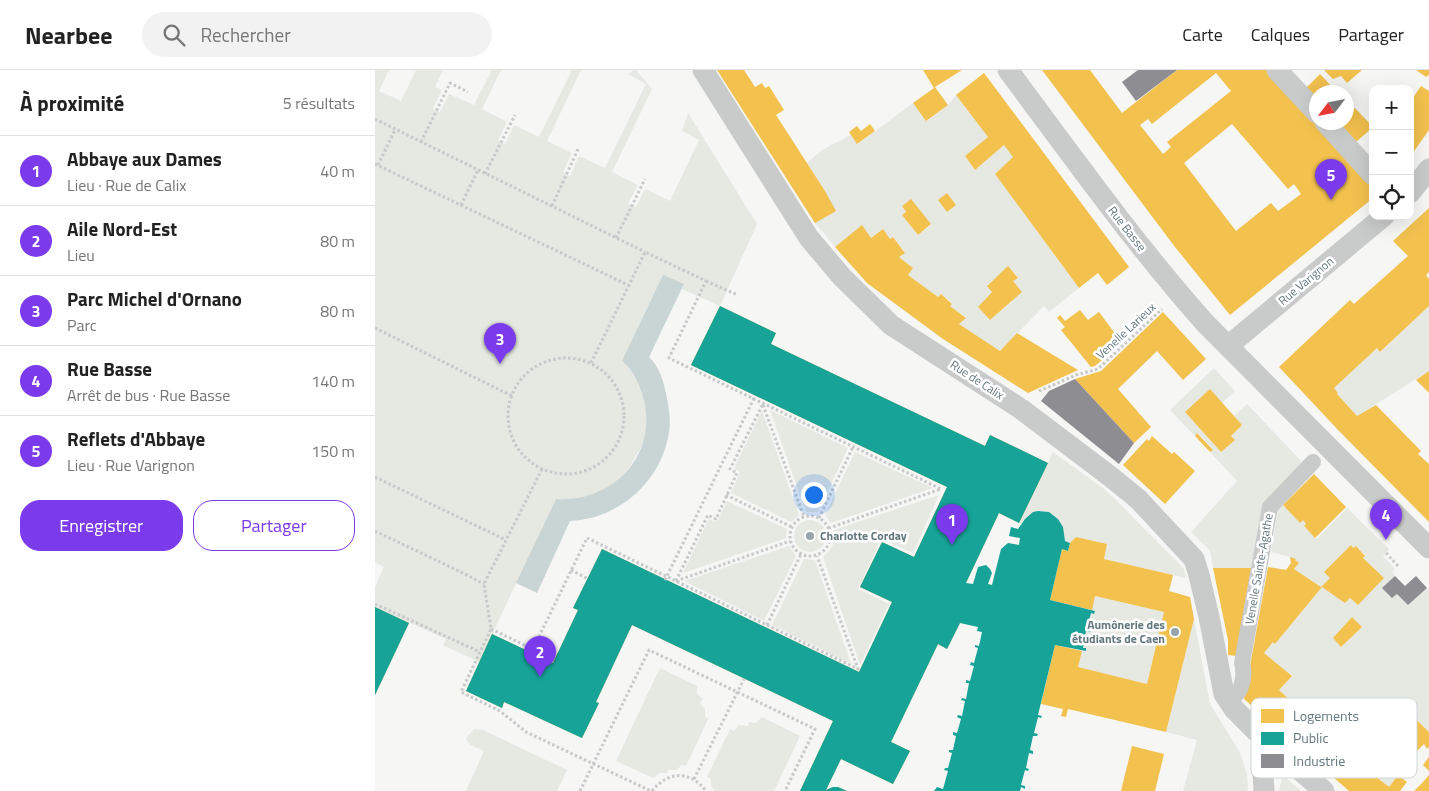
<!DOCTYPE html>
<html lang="fr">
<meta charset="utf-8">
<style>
:root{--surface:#fff;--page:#f2f2f2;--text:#222;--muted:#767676;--line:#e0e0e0;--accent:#7c3aed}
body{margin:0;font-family:"Titillium Web",sans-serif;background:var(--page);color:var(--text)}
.controls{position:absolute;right:15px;top:15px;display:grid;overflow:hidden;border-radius:10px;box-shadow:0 5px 20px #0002}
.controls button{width:45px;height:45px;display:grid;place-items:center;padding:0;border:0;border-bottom:1px solid var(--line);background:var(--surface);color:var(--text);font:25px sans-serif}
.compass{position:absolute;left:934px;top:15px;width:45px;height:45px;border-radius:50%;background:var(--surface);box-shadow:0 5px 20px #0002;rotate:238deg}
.you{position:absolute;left:438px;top:424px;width:18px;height:18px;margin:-12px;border:4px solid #fff;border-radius:50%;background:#1a73e8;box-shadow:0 0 0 8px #1a73e833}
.badge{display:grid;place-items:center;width:32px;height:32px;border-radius:50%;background:var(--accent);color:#fff;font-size:16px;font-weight:700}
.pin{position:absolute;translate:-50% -41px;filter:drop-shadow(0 1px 2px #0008)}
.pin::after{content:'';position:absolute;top:26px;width:18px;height:15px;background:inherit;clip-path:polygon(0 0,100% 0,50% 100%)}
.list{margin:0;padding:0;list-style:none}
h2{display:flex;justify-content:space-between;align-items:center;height:65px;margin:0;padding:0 20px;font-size:21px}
h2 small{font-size:16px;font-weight:400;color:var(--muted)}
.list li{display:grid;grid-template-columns:32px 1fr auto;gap:15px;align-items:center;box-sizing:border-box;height:70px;padding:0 20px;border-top:1px solid var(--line)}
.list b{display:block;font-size:19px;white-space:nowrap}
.list p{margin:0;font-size:16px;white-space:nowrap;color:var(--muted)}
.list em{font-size:16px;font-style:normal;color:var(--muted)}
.actions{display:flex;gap:10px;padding:15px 20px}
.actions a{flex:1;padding:11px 0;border:1px solid var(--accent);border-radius:20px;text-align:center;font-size:18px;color:var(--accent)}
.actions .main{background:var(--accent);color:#fff}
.icon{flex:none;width:28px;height:28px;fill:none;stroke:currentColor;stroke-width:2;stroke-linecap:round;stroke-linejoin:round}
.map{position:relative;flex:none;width:1054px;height:721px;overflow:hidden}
header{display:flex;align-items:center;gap:30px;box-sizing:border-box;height:70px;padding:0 25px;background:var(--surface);border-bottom:1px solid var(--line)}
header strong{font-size:24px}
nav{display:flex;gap:28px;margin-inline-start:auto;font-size:18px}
.search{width:350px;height:45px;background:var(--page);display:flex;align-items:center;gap:12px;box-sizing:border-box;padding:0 18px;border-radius:28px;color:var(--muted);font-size:19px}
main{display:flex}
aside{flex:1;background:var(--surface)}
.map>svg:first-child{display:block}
.green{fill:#e6e8e2;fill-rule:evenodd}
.water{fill:#c9d4d5}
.homes{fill:#f2c14e;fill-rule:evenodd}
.public{fill:#17a398}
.industry{fill:#8d8d92}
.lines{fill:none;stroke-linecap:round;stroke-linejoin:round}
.path{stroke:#c6c8c9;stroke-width:3;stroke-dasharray:2.5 2.5;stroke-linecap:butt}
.pedestrian{stroke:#c9cbca;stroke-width:16}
.minor{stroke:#c9cbca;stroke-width:21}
.poi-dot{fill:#96a3a8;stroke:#fff;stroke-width:2}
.labels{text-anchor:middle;stroke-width:5;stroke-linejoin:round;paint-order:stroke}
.street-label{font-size:12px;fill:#63777e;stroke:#fff}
.poi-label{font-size:12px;font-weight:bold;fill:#63777e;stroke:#fff;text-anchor:start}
.key{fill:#fff;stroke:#d0d6d8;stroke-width:1}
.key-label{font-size:14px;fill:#63777e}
</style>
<header>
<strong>Nearbee</strong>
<div class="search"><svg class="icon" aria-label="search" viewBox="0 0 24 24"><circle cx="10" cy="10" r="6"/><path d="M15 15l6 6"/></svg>Rechercher</div>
<nav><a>Carte</a><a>Calques</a><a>Partager</a></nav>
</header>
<main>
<aside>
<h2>À proximité<small>5 résultats</small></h2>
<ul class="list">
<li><span class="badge">1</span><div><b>Abbaye aux Dames</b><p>Lieu · Rue de Calix</p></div><em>40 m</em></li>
<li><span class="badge">2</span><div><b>Aile Nord-Est</b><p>Lieu</p></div><em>80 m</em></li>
<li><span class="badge">3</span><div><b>Parc Michel d'Ornano</b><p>Parc</p></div><em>80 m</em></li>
<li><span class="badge">4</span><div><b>Rue Basse</b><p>Arrêt de bus · Rue Basse</p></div><em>140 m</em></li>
<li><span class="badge">5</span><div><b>Reflets d'Abbaye</b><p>Lieu · Rue Varignon</p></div><em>150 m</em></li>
</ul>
<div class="actions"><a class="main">Enregistrer</a><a>Partager</a></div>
</aside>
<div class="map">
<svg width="1054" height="721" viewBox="0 0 1054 721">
<rect width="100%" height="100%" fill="#f6f6f5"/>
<g class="green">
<path d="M 0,0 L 14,0 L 4,21 L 26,31 L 41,0 L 68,0 L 60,17 L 67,20 L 58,39 L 65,42 L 74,24 L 99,35 L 117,0 L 126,0 L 107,39 L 132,52 L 123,71 L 130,74 L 139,55 L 164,67 L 197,0 L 206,0 L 172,71 L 197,83 L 188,102 L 195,106 L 204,86 L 230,98 L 271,14 L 253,4 L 259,0 L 262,1 L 277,19 L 237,102 L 263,115 L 253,134 L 261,137 L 270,119 L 295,131 L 324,70 L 307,61 L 313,43 L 382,154 L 345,236 L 307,219 L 309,214 L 247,291 C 264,306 275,334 272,357 C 271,369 265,380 259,389 C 253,400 247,409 237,416 C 221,426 200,430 181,429 L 104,592 L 68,575 L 71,569 L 0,537 L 0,517 L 9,497 L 0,492 Z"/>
<path d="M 581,25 L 613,67 L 590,87 L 600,100 L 629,75 L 638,87 L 620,104 L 704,218 L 674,242 L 669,236 L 625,281 L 584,254 L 591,247 L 575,236 L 577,233 L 566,224 L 563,227 L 533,205 L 538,198 L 524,187 L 530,182 L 518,167 L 515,169 L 508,159 L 496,168 L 487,156 L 460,177 L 440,153 L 450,121 L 432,93 L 447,80 L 476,65 L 483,74 L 538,33 L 552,51 L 573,35 ZM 572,123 L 581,135 L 572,142 L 564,131 ZM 536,129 L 556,155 L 543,165 L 527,145 L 531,142 L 527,136 ZM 633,197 L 643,207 L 638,211 L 638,231 L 615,250 L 603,237 L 617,222 L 612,215 Z"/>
<path d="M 1054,236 L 1054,301 L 982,346 L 962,324 L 963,323 L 959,318 L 1002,278 L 1006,282 Z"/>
<path d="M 839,298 L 860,321 L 847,333 L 810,342 L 846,382 L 860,370 L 856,366 L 867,355 L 859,346 L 872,334 L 927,392 L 887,439 L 876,498 L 838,498 L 835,481 L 816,462 L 862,411 L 835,382 L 838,379 L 823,363 L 820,366 L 795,340 Z"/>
<path d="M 395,340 L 473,378 L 443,442 L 431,442 Z"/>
<path d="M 387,341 L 424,445 L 416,452 L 356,423 L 365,402 L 359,398 Z"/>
<path d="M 480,382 L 558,418 L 456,453 L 450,445 Z"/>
<path d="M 678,382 L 729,419 L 739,428 L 809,499 L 811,508 L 729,489 L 732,474 L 701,467 L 695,473 L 690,471 C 689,443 665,429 646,454 L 644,453 Z"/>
<path d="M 564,425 L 538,483 L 506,469 L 483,519 L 514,534 L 485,595 L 448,487 C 457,479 461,473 459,460 Z"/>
<path d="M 352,431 L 412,459 L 411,468 L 308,503 L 334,449 L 342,452 Z"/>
<path d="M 908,435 L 925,452 L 928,450 L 931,454 L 929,457 L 942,469 L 972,438 L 1014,479 L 1008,486 L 1020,499 L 1017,502 L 1020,506 L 1017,528 L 1022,524 L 1033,535 L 1052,518 L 1054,520 L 1054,662 L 1020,629 L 990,662 L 1006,677 L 1008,676 L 1018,684 L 1020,681 L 1036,696 L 1025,706 L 1023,705 L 1014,717 L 1000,706 L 998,707 L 950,669 L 959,659 L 946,647 L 940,653 L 904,620 L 917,606 L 889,583 L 898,572 L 901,573 L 947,517 L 970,532 L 1008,508 L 988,488 L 990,485 L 981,476 L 978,478 L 976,476 L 950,502 L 955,508 L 946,517 L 919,499 L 924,493 L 915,487 L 896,482 L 903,439 ZM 977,547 L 987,557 L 966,577 L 958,568 Z"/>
<circle cx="435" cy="466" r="16"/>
<path d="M 414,476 L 421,486 L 389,551 L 309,511 Z"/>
<path d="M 429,489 L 440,490 L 476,594 L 397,555 Z"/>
<path d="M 720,526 L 789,542 L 772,614 L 703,597 L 707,580 L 710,581 L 711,579 L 708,578 L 711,561 L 715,562 L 715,561 L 712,559 L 716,543 L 719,544 L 720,542 L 716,541 Z"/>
<path d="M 819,549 L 835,634 L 865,683 L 872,704 L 873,721 L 808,721 L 822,670 L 791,662 Z"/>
<path d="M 285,598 L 322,616 L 322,624 L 328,629 L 325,633 L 330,639 L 330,646 L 333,649 L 311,696 L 307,695 L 301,700 L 293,700 L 292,703 L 285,703 L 278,708 L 241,691 Z"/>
<path d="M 387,647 L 425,666 L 399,721 L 340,721 L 336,716 L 336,709 L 332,707 L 355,659 L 359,661 L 364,655 L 373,656 L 374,652 L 381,653 Z"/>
<path d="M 99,659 L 108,660 L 192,700 L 182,721 L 91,721 L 109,681 C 103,677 92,676 91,668 Z"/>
<path d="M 910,707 L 926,721 L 904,721 L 907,708 Z"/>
</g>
<path class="water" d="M 288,205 L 309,214 L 274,287 C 285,297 289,313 292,328 C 294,339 296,350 294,362 C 287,411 244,449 195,451 L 162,523 L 141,513 L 181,429 C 241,433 286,381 267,323 C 262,310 258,300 247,291 Z"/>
<g class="homes">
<path d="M 342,0 L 369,0 L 380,17 L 387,13 L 390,18 L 394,16 L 409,40 L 401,45 L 450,121 L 461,141 L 440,153 Z"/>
<path d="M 548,0 L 587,0 L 560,17 L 573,35 L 551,51 L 538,33 L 559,18 Z"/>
<path d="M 667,0 L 715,0 L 747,43 L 802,0 L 891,0 L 984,101 L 998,118 L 998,128 L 855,245 L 800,177 ZM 841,3 L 856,21 L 792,72 L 796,77 L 788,84 L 765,55 L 773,49 L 777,54 ZM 857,54 L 913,119 L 919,114 L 926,124 L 903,141 L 896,133 L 861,161 L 809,93 Z"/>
<path d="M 949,0 L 987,0 L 972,13 L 966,6 L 958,9 Z"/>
<path d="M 1041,0 L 1054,0 L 1054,5 L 1051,7 Z"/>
<path d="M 609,3 L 754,197 L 732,215 L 723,203 L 704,218 L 620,104 L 638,87 L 629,75 L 600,100 L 590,86 L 613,67 L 581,25 Z"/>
<path d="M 945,4 L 962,22 L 942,22 L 942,31 L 930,19 Z"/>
<path d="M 1046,16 L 1054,21 L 1054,60 L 1035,87 L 1035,32 Z"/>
<path d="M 972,33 L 978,39 L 980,38 L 998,57 L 980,73 L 961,52 L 972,52 Z"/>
<path d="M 495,54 L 500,61 L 482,74 L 474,62 L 482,56 L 486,61 Z"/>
<path d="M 572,123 L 581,135 L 572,142 L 563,130 Z"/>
<path d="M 536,129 L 556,154 L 543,165 L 527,145 L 531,142 L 527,136 Z"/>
<path d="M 1054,138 L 1054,202 L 1051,205 L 1054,209 L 1054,236 L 1005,282 L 1002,278 L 959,318 L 963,323 L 962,324 L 982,346 L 1001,335 L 1046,381 L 1043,384 L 1054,394 L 1054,452 L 965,362 L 904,297 L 975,230 L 979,234 L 1033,186 L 1018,171 Z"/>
<path d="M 487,155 L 496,168 L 508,159 L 515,169 L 518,167 L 530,183 L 524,187 L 538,198 L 533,205 L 563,227 L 566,224 L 577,234 L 575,236 L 591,248 L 584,254 L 625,281 L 642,263 L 703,300 L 653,323 L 568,269 L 492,213 L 460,177 Z"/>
<path d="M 633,196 L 643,208 L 638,211 L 647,222 L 615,250 L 603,237 L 617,222 L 612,216 Z"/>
<path d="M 345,236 L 401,263 L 396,274 L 610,376 L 615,365 L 673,393 L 644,453 L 624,443 L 591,513 L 589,512 L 581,552 L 585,553 L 572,579 L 563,574 L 516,672 L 535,681 L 518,714 L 466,689 L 451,720 L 458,717 L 463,717 L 472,721 L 425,721 L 458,651 L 257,555 L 221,632 L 224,633 L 207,668 L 129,632 L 127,638 L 91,621 L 117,564 L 178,593 L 203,540 L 198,538 L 227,479 L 484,602 L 517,532 L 485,517 L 507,472 L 539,487 L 572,417 L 316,295 Z"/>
<path d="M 705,240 L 713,250 L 724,242 L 747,273 L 720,296 L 716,297 L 686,260 L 690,257 L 682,248 L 685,245 L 690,251 Z"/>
<path d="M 788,242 L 831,289 L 808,310 L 782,281 L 743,319 L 776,357 L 759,373 L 700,309 L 726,301 Z"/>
<path d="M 1054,301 L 1054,323 L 1041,310 Z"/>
<path d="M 835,319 L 867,355 L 856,366 L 860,370 L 846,382 L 810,342 Z"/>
<path d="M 822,363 L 838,380 L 835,382 L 820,366 Z"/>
<path d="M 777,366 L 797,384 L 799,382 L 820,401 L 790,434 L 748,395 L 772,369 L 774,371 Z"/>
<path d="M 939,404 L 971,437 L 940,468 L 929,456 L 931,454 L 928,450 L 925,453 L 908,435 Z"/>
<path d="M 701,467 L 732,474 L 729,489 L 798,505 L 794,521 L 815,527 L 819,549 L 791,662 L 693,639 L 691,647 L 686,646 L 688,639 L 666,634 L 680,575 L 707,581 L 703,597 L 772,614 L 789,542 L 720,526 L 717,540 L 675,530 L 687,479 L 693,481 L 695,473 Z"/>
<path d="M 976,475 L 978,478 L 981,476 L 990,486 L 988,488 L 1009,508 L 983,535 L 975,528 L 970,533 L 947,517 L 900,574 L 898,572 L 889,583 L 917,606 L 904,620 L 940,653 L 946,647 L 959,659 L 950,669 L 998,707 L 1000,706 L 1014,717 L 1023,705 L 1032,712 L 1025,721 L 974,721 L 869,629 L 893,497 L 911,500 L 916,493 L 915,487 L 921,489 L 920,490 L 924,493 L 919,499 L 946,517 L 955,508 L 949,502 Z"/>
<path d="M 838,498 L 876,498 L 861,586 L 853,585 L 853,570 Z"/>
<path d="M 0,537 L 34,553 L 0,625 Z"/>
<path d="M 977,547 L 987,557 L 966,577 L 958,568 Z"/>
<path d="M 1020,629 L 1054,662 L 1054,677 L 1052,679 L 1049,674 L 1041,682 L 1020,662 L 1007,677 L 990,662 Z"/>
<path d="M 757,676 L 789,684 L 780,721 L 746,721 Z"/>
<path d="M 1054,687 L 1054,701 L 1048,695 Z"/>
<path d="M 1054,705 L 1054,721 L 1039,721 L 1048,712 Z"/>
</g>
<g class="public">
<path d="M 345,236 L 401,263 L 396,274 L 610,376 L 615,365 L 673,393 L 644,453 L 624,443 L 591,513 L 598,514 L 603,497 L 611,495 L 615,499 L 617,503 L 613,514 L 617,515 L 626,479 L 633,473 L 644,475 L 645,468 L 634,466 L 636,457 L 643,459 L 650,449 L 658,442 L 663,441 L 674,442 L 683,449 L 688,457 L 690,471 L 695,473 L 693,481 L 687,479 L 675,530 L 720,541 L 719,544 L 716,543 L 712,559 L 716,560 L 715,562 L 711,561 L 708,578 L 711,578 L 711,581 L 680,575 L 663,645 L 667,646 L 666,648 L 663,647 L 659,663 L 663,664 L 662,666 L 658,666 L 655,680 L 658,681 L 658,684 L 654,683 L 651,698 L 654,699 L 653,701 L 650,700 L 646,715 L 650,716 L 650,719 L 646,717 L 645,721 L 559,721 L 562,717 L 568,719 L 573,701 L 569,700 L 570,698 L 573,698 L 577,683 L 574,682 L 574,680 L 578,680 L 581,666 L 578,665 L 578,662 L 582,663 L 586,649 L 582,647 L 583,645 L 587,646 L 590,631 L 586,630 L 587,628 L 591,629 L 594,613 L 591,613 L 591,610 L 595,611 L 599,596 L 595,595 L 596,592 L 599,593 L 603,578 L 600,577 L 600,575 L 604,576 L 607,562 L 602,561 L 603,557 L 585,553 L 572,579 L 563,574 L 516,672 L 535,681 L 518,714 L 466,689 L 451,720 L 458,717 L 463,717 L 472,721 L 425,721 L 458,651 L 257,555 L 221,632 L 224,633 L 207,668 L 129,632 L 127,638 L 91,621 L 117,564 L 178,593 L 203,540 L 198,538 L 227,479 L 484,602 L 517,532 L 485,517 L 507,472 L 539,487 L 572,417 L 316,295 Z"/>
<path d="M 0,537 L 34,553 L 0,625 Z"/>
</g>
<g class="industry">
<path d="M 763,0 L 802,0 L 761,31 L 747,12 Z"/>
<path d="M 700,309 L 759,373 L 744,394 L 666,331 L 674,321 Z"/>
<path d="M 1020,506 L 1030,516 L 1041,506 L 1052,518 L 1033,535 L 1022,524 L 1017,528 L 1007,518 Z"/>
</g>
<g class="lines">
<g class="path">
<path d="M 0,49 L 270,182"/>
<path d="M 46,72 L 75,13 L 93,22"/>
<path d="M 0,94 L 253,215"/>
<path d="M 3,95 L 20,60"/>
<path d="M 110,104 L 140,45"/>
<path d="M 86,135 L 103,100"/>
<path d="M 177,136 L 204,77"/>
<path d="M 241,168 L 270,109"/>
<path d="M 331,211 L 363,225"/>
<path d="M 0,258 L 137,326"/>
<circle cx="191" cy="346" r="58"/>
<path d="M 216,293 L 270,182 L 331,211 L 294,288 L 566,419 L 454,458"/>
<path d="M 664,321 L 701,305 L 723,299 L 787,239"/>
<path d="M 388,335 L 429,447"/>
<path d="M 167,399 L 109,514 L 116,559 L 86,622 L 125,641 L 151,662 L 276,721"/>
<path d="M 0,407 L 131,470"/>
<path d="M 351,425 L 417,457"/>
<circle cx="435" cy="466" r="20"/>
<path d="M 444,448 L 478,377"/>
<path d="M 0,461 L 88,503 L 109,514"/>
<path d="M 1011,483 L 1023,496"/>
<path d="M 196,500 L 213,509"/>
<path d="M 290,510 L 380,326"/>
<path d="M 301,511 L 333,445 L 341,449 L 362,403 L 355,399 L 388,334"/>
<path d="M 301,511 L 415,471"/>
<path d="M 0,534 L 105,582"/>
<path d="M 392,555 L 426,484"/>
<path d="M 116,559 L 158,579 L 212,468 L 483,599 L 442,486"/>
<path d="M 319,709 L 369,609"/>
<path d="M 205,721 L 274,580 L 440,659 L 410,721"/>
<path d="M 277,721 C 293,701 315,700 331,721"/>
</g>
<path class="pedestrian" d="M 862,624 C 868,616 870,603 867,593 L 895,437 L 938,392"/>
<g class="minor">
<path d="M 328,0 L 434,168 L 467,207 L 516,255 L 646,339 L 736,407 L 763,429 L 819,489 L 824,505 L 834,547 L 849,624 L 859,639 L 892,672 L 887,687 L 889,721"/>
<path d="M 633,0 C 697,86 759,173 830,253 L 1054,478"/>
<path d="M 902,0 L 942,43"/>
<path d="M 950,52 L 998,105"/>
<path d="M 1035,123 L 1054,99"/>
<path d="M 853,276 L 1009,146"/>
<path d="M 892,672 L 949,721"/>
</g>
</g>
<g class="poi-dot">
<circle cx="435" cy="466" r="5"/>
<circle cx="800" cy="562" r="5"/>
</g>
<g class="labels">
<g class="street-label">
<text transform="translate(752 159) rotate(52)" y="4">Rue Basse</text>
<text transform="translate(931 211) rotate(-40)" y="4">Rue Varignon</text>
<text transform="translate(751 261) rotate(-43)" y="4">Venelle Larieux</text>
<text transform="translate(602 310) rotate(33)" y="4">Rue de Calix</text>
<text transform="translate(884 499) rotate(-80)" y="4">Venelle Sainte-Agathe</text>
</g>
<g class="poi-label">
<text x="445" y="470">Charlotte Corday</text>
<text x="790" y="559" text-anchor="end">Aumônerie des<tspan x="790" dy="14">étudiants de Caen</tspan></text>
</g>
</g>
<rect x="876" y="628" width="166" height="80" rx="8" class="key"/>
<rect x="886" y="639" width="23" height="14" fill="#f2c14e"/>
<rect x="886" y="662" width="23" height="13" fill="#17a398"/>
<rect x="886" y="684" width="23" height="14" fill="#8d8d92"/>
<g class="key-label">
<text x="918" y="651">Logements</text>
<text x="918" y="673">Public</text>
<text x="918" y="696">Industrie</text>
</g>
</svg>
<div class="controls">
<button>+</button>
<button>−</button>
<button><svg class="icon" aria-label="locate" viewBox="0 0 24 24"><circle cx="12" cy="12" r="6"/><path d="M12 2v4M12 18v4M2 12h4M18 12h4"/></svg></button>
</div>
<svg class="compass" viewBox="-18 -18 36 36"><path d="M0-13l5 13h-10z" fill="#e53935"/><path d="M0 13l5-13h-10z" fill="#767676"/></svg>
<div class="you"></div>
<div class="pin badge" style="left:577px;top:475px">1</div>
<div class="pin badge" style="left:165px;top:607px">2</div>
<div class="pin badge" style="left:125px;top:294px">3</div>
<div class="pin badge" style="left:1011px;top:470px">4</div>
<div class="pin badge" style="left:956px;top:130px">5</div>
</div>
</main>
